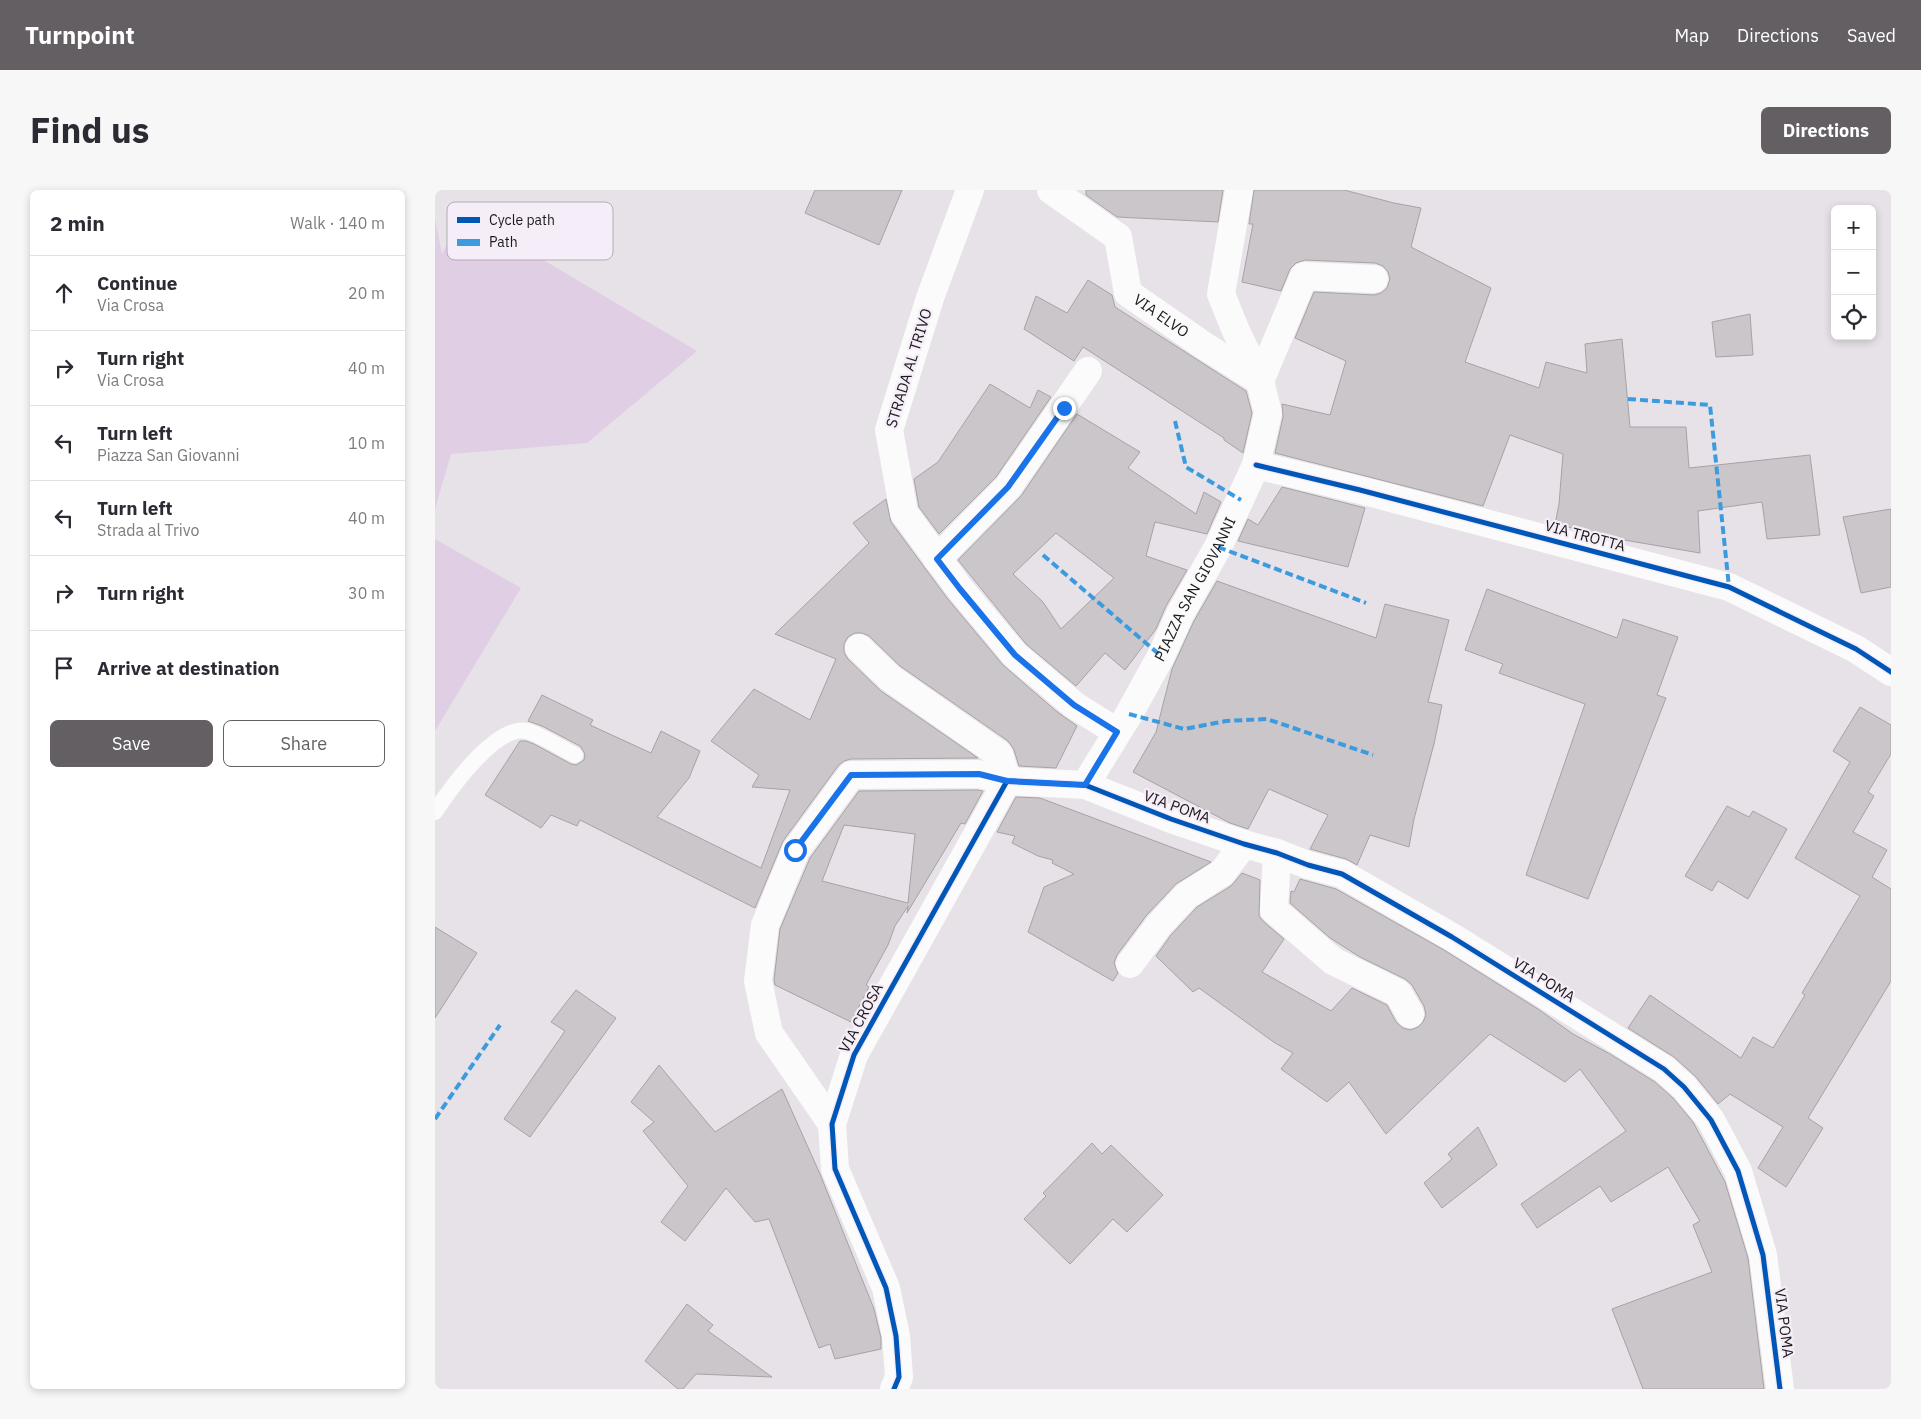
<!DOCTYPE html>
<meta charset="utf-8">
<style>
:root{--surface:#fff;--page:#f7f7f7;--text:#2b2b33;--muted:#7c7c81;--line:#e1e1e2;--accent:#635f63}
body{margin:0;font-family:"IBM Plex Sans",sans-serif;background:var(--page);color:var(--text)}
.controls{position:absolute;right:15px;top:15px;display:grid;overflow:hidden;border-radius:8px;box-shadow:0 2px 8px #0003}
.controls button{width:45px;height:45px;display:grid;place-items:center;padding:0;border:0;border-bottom:1px solid var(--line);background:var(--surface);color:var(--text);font:25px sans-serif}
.stop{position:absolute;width:15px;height:15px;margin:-11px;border:4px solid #1a73e8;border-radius:50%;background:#fff}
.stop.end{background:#1a73e8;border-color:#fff;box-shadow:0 1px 5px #0008}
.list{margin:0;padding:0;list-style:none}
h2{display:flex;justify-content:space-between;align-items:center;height:65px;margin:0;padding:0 20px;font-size:21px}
h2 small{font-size:16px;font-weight:400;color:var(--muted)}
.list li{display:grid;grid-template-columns:32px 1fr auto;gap:15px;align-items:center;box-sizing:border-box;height:75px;padding:0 20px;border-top:1px solid var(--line)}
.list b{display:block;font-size:19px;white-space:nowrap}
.list p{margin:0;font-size:16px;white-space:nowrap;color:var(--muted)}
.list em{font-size:16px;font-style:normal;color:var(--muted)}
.actions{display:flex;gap:10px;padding:15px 20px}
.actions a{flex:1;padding:11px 0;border:1px solid var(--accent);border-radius:8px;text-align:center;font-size:18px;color:var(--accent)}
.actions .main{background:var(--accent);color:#fff}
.icon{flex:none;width:28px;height:28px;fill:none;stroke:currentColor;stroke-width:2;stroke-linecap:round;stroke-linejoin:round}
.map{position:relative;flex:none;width:1456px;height:1199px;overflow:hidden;border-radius:8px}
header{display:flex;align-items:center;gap:30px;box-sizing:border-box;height:70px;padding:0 25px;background:var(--accent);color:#fff}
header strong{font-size:24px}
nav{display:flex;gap:28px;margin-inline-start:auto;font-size:18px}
.intro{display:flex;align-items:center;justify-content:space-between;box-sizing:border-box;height:120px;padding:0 30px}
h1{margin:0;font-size:35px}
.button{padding:12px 22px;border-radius:8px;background:var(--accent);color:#fff;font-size:18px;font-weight:700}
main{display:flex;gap:30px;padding:0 30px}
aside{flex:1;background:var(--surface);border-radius:8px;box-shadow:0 2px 8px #0003}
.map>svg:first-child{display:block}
.green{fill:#e0cee4}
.building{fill:#cac6ca;stroke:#a6a2a6;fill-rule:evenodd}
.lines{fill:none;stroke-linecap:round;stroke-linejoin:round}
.lane{stroke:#fbfbfb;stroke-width:16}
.street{stroke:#fbfbfb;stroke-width:28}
.quiet{stroke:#3c9bdf;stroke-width:4;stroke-dasharray:8 4;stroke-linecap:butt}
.cycleway-casing{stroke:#f5edf7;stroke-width:8}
.cycleway{stroke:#0057b8;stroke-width:5}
.route{stroke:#1a73e8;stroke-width:6}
.labels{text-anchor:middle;stroke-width:4.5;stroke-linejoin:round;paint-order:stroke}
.street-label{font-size:15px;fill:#1c191c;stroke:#f5edf7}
.key{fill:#f5edf7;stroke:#b4adb5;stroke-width:1}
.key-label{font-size:14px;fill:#1c191c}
</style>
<header>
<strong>Turnpoint</strong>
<nav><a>Map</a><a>Directions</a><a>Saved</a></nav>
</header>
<div class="intro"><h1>Find us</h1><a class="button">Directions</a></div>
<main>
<aside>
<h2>2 min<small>Walk · 140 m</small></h2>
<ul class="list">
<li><svg class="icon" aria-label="ahead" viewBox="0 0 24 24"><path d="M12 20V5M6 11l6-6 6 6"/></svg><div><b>Continue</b><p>Via Crosa</p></div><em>20 m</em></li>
<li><svg class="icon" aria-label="right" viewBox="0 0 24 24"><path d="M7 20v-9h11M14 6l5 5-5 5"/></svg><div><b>Turn right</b><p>Via Crosa</p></div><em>40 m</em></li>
<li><svg class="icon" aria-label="left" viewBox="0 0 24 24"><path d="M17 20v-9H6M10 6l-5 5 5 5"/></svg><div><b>Turn left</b><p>Piazza San Giovanni</p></div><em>10 m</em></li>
<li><svg class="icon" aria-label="left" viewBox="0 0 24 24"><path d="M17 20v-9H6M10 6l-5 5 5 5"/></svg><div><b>Turn left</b><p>Strada al Trivo</p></div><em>40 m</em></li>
<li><svg class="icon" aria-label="right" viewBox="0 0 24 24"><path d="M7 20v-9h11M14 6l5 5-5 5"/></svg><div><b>Turn right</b></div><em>30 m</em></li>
<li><svg class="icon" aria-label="arrive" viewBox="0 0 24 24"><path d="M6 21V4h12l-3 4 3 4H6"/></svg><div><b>Arrive at destination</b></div></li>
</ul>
<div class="actions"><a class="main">Save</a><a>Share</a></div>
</aside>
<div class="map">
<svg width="1456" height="1199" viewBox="0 0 1456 1199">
<rect width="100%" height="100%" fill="#e7e2e7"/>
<g class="green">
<path d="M 29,23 L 262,161 L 152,253 L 16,264 L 0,319 L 0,29 L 7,64 Z"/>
<path d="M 0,349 L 86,398 L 0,541 Z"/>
</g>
<g class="building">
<path d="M 380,0 L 467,0 L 444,55 L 370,23 Z"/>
<path d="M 651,0 L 788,0 L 783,32 L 682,27 L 651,5 Z"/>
<path d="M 819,0 L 909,0 L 959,13 L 986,18 L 976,57 L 1056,98 L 1030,172 L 1104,198 L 1111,172 L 1152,183 L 1150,154 L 1187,149 L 1195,237 L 1251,237 L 1254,278 L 1375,265 L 1385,345 L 1332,349 L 1327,312 L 1263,321 L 1265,363 L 1154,344 L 1140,340 L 1141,339 L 1120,334 L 1124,314 L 1128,264 L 1075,245 L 1048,316 L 840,263 L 848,227 L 847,214 L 895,225 L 911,171 L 860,148 L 879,102 L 939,105 L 946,103 L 952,98 L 955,89 L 953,82 L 948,76 L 940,73 L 870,70 L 861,73 L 855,79 L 846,101 L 807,92 L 818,34 L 814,34 Z"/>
<path d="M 653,90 L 677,105 L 680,117 L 811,201 L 817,223 L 808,263 L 789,250 L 789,248 L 648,157 L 639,171 L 589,139 L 601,106 L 632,123 Z"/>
<path d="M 1315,124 L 1318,165 L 1281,167 L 1277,132 Z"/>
<path d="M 555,194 L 595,218 L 603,200 L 616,207 L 561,287 L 504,344 L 484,317 L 479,289 L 503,272 Z"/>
<path d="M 642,224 L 705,262 L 693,278 L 761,324 L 769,302 L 786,312 L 772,344 L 720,332 L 711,366 L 752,380 L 731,416 L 721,439 L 690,480 L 670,463 L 641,496 L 591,454 L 523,370 L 586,306 ZM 621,343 L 679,388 L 626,439 L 608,412 L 578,384 Z"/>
<path d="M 847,297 L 930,318 L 913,377 L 803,351 L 813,329 L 823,335 Z"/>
<path d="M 451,309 L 456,332 L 512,408 L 568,475 L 621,521 L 642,536 L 621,578 L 584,576 L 579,560 L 573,551 L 465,476 L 434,446 L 427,443 L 420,443 L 413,447 L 409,454 L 409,462 L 413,469 L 446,501 L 543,568 L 416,569 L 409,571 L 403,576 L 348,651 L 320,718 L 145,630 L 142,636 L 116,625 L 106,638 L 50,605 L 85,551 L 91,551 L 99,554 L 136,574 L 141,575 L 149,570 L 150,564 L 145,556 L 107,536 L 93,531 L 107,505 L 158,530 L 155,535 L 216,563 L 226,541 L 265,561 L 254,588 L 222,627 L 326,678 L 355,600 L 317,597 L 324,585 L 276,551 L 319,499 L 375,530 L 401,469 L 340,444 L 434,353 L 418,333 Z"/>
<path d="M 1456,319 L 1456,397 L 1426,403 L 1408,327 Z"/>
<path d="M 782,391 L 941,448 L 950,414 L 1014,430 L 993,512 L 1007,515 L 999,554 L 979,629 L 974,657 L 935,645 L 922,675 L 911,669 L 875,659 L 893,625 L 834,599 L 813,639 L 795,633 L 698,582 L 721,542 L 737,479 L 759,431 Z"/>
<path d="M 1052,399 L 1182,448 L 1188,429 L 1243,447 L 1222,505 L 1231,508 L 1153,709 L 1091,685 L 1150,514 L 1064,483 L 1068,474 L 1030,460 Z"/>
<path d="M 1425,517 L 1456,535 L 1456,564 L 1433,602 L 1439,606 L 1418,642 L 1452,660 L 1437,687 L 1456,699 L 1456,791 L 1373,928 L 1388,938 L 1351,997 L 1323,978 L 1348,937 L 1295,904 L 1283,914 L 1261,887 L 1239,867 L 1193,838 L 1215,805 L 1306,868 L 1318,847 L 1338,858 L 1370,805 L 1367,803 L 1425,706 L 1360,668 L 1415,572 L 1398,561 Z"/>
<path d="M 542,600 L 548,601 L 530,634 L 526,633 L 472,723 L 473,716 L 460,736 L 453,755 L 431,795 L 434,797 L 416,832 L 340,795 L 339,790 L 345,739 L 375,668 L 424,601 ZM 409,635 L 480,644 L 473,713 L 387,691 Z"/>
<path d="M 581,607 L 605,608 L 776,672 L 741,694 L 711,726 L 682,765 L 679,773 L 683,783 L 678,791 L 593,742 L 609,697 L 639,684 L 617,673 L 618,670 L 603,666 L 577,653 L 580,646 L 562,642 Z"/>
<path d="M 1292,616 L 1314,627 L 1318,621 L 1352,639 L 1313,709 L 1283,691 L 1277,701 L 1250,686 Z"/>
<path d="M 807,683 L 825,690 L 824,726 L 829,732 L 849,749 L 827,782 L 896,821 L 917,798 L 952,815 L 961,832 L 968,838 L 975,840 L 983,837 L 988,832 L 991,825 L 989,816 L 977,795 L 970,789 L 925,767 L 895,748 L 855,713 L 856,701 L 859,702 L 865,689 L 901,699 L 1009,760 L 1103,819 L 1138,844 L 1175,864 L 1220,892 L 1238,908 L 1258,932 L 1290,992 L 1313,1068 L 1329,1199 L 1208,1199 L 1177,1119 L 1277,1082 L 1258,1035 L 1265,1031 L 1233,977 L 1176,1012 L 1165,996 L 1102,1038 L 1086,1014 L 1191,941 L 1145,879 L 1130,892 L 1055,844 L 951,944 L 914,892 L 892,912 L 846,879 L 858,863 L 840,853 L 764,798 L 758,802 L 721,766 L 736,745 L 762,717 L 796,696 Z"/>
<path d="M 0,737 L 42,763 L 0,828 Z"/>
<path d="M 141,800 L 181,828 L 95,947 L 69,929 L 130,841 L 116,832 Z"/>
<path d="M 224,875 L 280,942 L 347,899 L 385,984 L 439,1119 L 446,1148 L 446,1159 L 400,1169 L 395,1154 L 384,1158 L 334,1029 L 320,1032 L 291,998 L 250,1051 L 226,1032 L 253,996 L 208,941 L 219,932 L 196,912 Z"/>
<path d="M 1043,937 L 1062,975 L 1007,1018 L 989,993 L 1017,969 L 1013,964 Z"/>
<path d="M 657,953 L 667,964 L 676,955 L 728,1005 L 692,1042 L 678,1029 L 635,1074 L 589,1029 L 611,1006 L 608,1003 Z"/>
<path d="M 252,1114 L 278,1135 L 273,1141 L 337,1187 L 261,1184 L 248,1199 L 243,1199 L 210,1171 Z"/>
</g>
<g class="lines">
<path class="lane" d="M 0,622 C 15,599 61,534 92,541 C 104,544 128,559 140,565"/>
<g class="street">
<path d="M 535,0 L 495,108 L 454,240 L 469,323 L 525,399 L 580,465 L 639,515 L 682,542"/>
<path id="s1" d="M 616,0 L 683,47 L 693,103 L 768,155 L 825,191"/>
<path d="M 825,191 L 869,86 L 939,89"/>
<path d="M 821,275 L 925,300 L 1294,397 L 1421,459 L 1456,482"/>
<path d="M 502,369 L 573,297 L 653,181"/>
<path d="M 424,458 L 455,488 L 564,564 L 572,591"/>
<path id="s2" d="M 650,595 L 694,524 L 726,466 L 745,424 L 783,357 L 821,275 L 833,223 L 825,191 L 801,141 L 786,104 L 804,0"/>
<path d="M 842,663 L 839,720 L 898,771 L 963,803 L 975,824"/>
<path d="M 695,774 L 724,735 L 752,705 L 787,683 L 809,654"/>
<path d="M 397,934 L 334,843 L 323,791 L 330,735 L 361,660 L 416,585 L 544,584 L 572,591"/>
<path d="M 459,1199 L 464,1187 L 461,1146 L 451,1098 L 400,979 L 397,934 L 419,865 L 572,591 L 650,595 L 736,629 L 809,654 L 842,663 L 873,675 L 907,684 L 1017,747 L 1229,879 L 1249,897 L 1276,930 L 1303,981 L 1328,1065 L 1345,1199"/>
</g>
<g class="quiet">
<path d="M 1193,209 L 1275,215 L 1294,397"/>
<path d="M 740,231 L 751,277 L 806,310"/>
<path d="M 783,357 L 931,413"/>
<path d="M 608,365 L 726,466"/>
<path d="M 694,524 L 749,539 L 791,531 L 832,529 L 938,565"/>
<path d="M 0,929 L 65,835"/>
</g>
<g class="cycleway-casing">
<g id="cycleway">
<path d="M 821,275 L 925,300 L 1294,397 L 1421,459 L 1456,482"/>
<path d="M 459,1199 L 464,1187 L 461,1146 L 451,1098 L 400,979 L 397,934 L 419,865 L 572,591 L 650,595 L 736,629 L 809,654 L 842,663 L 873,675 L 907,684 L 1017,747 L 1229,879 L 1249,897 L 1276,930 L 1303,981 L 1328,1065 L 1345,1199"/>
</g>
</g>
<use href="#cycleway" class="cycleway"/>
</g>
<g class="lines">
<path class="route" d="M 360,660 L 416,585 L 544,584 L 572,591 L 650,595 L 682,542 L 639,515 L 580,465 L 525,399 L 502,369 L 573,297 L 629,218"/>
</g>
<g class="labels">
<g class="street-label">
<text dy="5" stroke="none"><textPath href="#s1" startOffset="179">VIA ELVO</textPath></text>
<text transform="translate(474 178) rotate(-73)" y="5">STRADA AL TRIVO</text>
<text transform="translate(1150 346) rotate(15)" y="5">VIA TROTTA</text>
<text dy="5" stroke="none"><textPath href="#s2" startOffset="225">PIAZZA SAN GIOVANNI</textPath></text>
<text transform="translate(742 617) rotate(20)" y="5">VIA POMA</text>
<text transform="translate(1109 790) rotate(32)" y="5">VIA POMA</text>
<text transform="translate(426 828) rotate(-62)" y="5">VIA CROSA</text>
<text transform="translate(1349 1133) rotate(83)" y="5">VIA POMA</text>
</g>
</g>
<rect x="12" y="12" width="166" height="58" rx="8" class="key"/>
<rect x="22" y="27" width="23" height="6" fill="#0057b8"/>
<rect x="22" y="49" width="23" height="7" fill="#3c9bdf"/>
<g class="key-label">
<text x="54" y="35">Cycle path</text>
<text x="54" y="57">Path</text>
</g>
</svg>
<div class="controls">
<button>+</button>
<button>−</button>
<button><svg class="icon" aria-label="locate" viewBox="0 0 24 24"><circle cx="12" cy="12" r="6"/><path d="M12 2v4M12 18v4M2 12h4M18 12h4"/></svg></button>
</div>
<div class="stop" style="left:360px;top:660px"></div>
<div class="stop end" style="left:629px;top:218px"></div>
</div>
</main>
